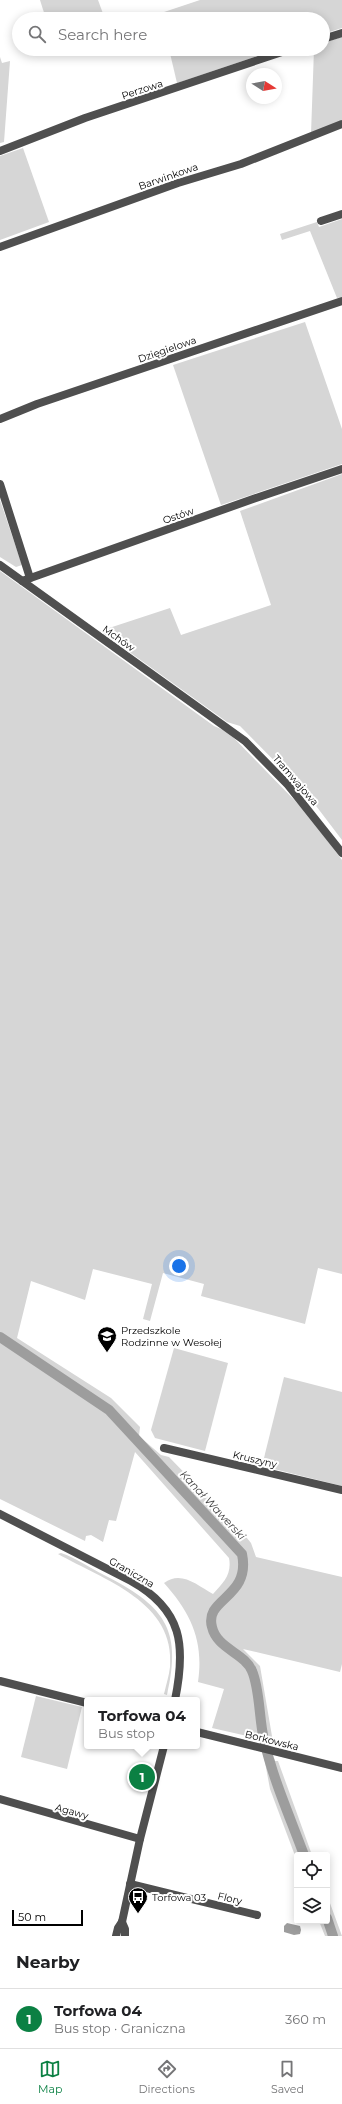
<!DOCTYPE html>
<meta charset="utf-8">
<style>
:root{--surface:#fff;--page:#f6f6f6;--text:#202124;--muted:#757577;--line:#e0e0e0;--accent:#0b8043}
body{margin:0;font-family:Montserrat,sans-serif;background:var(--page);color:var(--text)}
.controls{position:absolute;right:12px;bottom:12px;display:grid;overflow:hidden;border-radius:4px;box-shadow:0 2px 10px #0003}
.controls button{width:36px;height:36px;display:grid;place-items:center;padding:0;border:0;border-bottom:1px solid var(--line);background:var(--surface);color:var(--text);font:20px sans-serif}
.compass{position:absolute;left:246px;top:68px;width:36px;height:36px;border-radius:50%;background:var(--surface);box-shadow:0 2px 10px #0003;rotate:101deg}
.scale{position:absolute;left:12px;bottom:10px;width:71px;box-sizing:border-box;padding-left:4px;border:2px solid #000;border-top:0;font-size:11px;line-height:14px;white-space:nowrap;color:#000;-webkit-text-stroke:3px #fff;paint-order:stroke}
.you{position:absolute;left:179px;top:1266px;width:14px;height:14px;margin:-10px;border:3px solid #fff;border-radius:50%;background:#1a73e8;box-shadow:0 0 0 6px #1a73e833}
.badge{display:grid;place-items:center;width:26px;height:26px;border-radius:50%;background:var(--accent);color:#fff;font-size:13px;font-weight:700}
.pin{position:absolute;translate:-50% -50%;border:2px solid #fff;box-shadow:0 1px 4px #0006}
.popup{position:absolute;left:84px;top:1697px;width:116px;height:52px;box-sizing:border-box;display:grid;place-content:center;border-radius:4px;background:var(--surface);filter:drop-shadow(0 1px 3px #0005);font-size:13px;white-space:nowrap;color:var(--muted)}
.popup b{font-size:15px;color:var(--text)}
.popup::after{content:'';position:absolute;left:50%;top:100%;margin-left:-8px;border:8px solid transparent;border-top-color:var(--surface)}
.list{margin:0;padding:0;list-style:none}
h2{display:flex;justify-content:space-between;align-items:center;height:52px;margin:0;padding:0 16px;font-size:17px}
h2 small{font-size:13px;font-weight:400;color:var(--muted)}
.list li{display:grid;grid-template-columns:26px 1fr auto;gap:12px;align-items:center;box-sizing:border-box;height:60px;padding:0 16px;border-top:1px solid var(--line)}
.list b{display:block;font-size:15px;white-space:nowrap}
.list p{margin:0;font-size:13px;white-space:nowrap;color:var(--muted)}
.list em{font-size:13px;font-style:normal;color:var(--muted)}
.icon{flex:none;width:22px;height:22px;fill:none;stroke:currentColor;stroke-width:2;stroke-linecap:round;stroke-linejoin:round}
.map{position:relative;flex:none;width:342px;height:1936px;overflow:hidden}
.search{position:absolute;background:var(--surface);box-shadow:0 2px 10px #0003;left:12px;right:12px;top:12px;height:44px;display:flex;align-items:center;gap:10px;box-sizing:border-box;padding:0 14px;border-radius:22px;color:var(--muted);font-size:15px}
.sheet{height:112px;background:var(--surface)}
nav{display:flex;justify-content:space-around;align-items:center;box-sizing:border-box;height:56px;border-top:1px solid var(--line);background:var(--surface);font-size:11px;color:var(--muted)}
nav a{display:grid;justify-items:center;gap:2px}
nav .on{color:var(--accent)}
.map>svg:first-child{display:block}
.green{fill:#d6d6d6}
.water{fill:#9d9d9d}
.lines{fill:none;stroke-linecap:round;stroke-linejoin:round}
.canal{stroke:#9d9d9d;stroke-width:10}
.minor{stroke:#4f4f4f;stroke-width:8}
.tertiary{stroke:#4f4f4f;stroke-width:8}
.labels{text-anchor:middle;stroke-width:4;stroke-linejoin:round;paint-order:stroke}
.street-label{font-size:10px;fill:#000;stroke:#fff}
.poi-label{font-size:10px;fill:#000;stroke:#fff;text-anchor:start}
.water-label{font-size:11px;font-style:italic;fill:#3e3e3e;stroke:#fff}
</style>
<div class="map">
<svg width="342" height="1936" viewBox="0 0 342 1936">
<rect width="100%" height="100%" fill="#fff"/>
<g class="green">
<path d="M 40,0 L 98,0 L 105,19 L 46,19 Z"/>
<path d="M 200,0 L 342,0 L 342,28 L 323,34 L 323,19 L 162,19 L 161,13 Z"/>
<path d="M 342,37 L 342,121 L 311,134 L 314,49 L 323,49 L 323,43 Z"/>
<path d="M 169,49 L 278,49 L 177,83 Z"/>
<path d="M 0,57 L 2,63 L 10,61 L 4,142 L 0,143 Z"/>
<path d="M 23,148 L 49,222 L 0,240 L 0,156 Z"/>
<path d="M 342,219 L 342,297 L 337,298 L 310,231 L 282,240 L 280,234 L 317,222 L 319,227 Z"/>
<path d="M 305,322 L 342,429 L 342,464 L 221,505 L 173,365 Z"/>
<path d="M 342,474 L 342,840 L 307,794 L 240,726 L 227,722 L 100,631 L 170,608 L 181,635 L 271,605 L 240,511 Z"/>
<path d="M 0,500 L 22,565 L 16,567 L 0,557 Z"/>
<path d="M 0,571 L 214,726 L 228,732 L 304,810 L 342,860 L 342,1274 L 318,1268 L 305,1324 L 201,1296 L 204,1284 L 163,1273 L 150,1321 L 143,1319 L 152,1284 L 93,1269 L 85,1300 L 31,1281 L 17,1338 L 111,1398 L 140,1427 L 139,1436 L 161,1455 L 169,1457 L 242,1532 L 251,1543 L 256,1557 L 342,1577 L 342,1664 L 340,1672 L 243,1649 L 260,1666 L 273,1742 L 212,1728 L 224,1689 L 198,1682 C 204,1641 191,1613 164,1583 C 181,1570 197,1585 213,1594 C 224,1582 232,1574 229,1558 L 135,1452 L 116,1521 L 109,1520 L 103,1542 L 91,1535 L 86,1536 L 85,1541 L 0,1499 Z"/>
<path d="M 174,1348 L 228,1363 L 205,1451 L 155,1438 L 151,1430 Z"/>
<path d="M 284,1377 L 342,1392 L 342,1486 L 262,1466 Z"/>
<path d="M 61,1553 C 76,1558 90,1568 104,1575 C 163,1605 183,1628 167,1695 L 164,1694 C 166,1685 169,1676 170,1667 C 176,1602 104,1580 58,1554 Z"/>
<path d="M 36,1696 L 82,1707 L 67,1769 L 21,1757 Z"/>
<path d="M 264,1757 L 274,1758 L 275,1761 L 278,1761 L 312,1855 L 297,1855 L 297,1861 L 270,1789 Z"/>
<path d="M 327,1895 L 342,1936 L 325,1936 L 319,1921 L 327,1921 Z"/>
</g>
<path class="water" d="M 287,1923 L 300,1926 L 301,1930 L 300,1934 L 294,1935 L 284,1932 L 284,1926 Z"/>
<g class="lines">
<g class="canal">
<path d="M 0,1337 L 109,1410 L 242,1554 C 251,1598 204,1598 212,1627 C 217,1649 245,1653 252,1671 C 260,1689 259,1720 264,1740 C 273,1779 290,1817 304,1855"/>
<path d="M 327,1918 L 333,1936"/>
</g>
<g class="minor">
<path d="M 323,39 L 342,33"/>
<path d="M 0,151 L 85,118 L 291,49"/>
<path d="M 321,221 L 342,214"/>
<path d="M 0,247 L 178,183 L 241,164 L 342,124"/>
<path d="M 0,419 L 37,404 L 342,301"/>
<path d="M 0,484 L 30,578"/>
<path d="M 0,565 L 245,741 L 288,785 L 342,853"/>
<path d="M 22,581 L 253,499 L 342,469"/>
<path d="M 164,1448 L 342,1490"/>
<path d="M 0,1681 L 87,1703"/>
<path d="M 197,1732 L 342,1768"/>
<path d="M 0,1799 L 140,1839"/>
<path d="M 130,1884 L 257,1915"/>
</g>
<g class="tertiary">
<path d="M 0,1514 L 131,1581 C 183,1610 186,1646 175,1700"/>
<path d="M 122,1922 L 125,1929 L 125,1936"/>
<path d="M 116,1936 L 118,1928 L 122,1922 L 140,1839 L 164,1746"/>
</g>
</g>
<defs>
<g id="school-pin" transform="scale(1)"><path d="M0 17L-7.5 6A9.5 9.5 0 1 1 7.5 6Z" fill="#000" stroke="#fff"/><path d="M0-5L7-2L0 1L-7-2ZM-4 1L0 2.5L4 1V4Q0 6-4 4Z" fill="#fff"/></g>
<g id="bus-pin" transform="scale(1)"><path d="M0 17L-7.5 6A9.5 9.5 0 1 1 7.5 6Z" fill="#000" stroke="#fff"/><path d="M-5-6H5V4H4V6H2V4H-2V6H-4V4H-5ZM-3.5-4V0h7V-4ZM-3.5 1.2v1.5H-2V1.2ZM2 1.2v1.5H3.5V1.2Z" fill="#fff"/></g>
</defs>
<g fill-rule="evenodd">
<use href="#school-pin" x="107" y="1336"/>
<use href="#bus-pin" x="138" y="1897"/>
</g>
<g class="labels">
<g class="street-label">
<text transform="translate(142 89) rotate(-18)" y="4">Perzowa</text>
<text transform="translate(168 176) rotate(-19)" y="4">Barwinkowa</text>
<text transform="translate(167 349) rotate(-19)" y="4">Dzięgielowa</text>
<text transform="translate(178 515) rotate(-19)" y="4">Ostów</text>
<text transform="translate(119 638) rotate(36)" y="4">Mchów</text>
<text transform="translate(296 780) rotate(49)" y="4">Tramwajowa</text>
<text transform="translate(255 1459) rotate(13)" y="4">Kruszyny</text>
<text transform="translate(132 1572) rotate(30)" y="4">Graniczna</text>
<text transform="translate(272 1740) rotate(14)" y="4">Borkowska</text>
<text transform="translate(72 1811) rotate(16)" y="4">Agawy</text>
<text transform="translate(230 1898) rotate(14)" y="4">Flory</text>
</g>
<g class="poi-label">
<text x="121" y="1334">Przedszkole<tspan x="121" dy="12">Rodzinne w Wesołej</tspan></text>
<text x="152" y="1901">Torfowa 03</text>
</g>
<g class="water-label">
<text transform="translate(213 1505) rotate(47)" y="4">Kanał Wawerski</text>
</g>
</g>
</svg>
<div class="controls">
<button><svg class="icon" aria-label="locate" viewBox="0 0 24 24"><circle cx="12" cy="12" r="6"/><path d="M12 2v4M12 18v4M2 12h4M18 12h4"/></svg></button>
<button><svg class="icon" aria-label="layers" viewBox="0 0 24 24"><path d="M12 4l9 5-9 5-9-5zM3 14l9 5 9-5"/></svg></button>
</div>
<svg class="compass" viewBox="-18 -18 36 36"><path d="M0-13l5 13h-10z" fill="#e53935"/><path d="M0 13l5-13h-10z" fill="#757577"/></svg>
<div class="scale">50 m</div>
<div class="you"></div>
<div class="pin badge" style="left:142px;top:1777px">1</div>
<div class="popup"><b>Torfowa 04</b>Bus stop</div>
<div class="search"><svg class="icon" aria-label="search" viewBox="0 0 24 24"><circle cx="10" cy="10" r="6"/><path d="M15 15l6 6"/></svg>Search here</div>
</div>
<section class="sheet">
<h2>Nearby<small></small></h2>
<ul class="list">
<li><span class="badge">1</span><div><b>Torfowa 04</b><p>Bus stop · Graniczna</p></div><em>360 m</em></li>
</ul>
</section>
<nav>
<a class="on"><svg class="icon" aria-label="map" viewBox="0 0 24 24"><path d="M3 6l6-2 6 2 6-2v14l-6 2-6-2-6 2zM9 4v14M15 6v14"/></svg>Map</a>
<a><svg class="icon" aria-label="directions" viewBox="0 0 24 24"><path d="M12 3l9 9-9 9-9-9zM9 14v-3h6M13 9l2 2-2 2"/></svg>Directions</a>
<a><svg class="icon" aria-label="saved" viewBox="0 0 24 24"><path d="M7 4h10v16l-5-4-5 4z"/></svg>Saved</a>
</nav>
